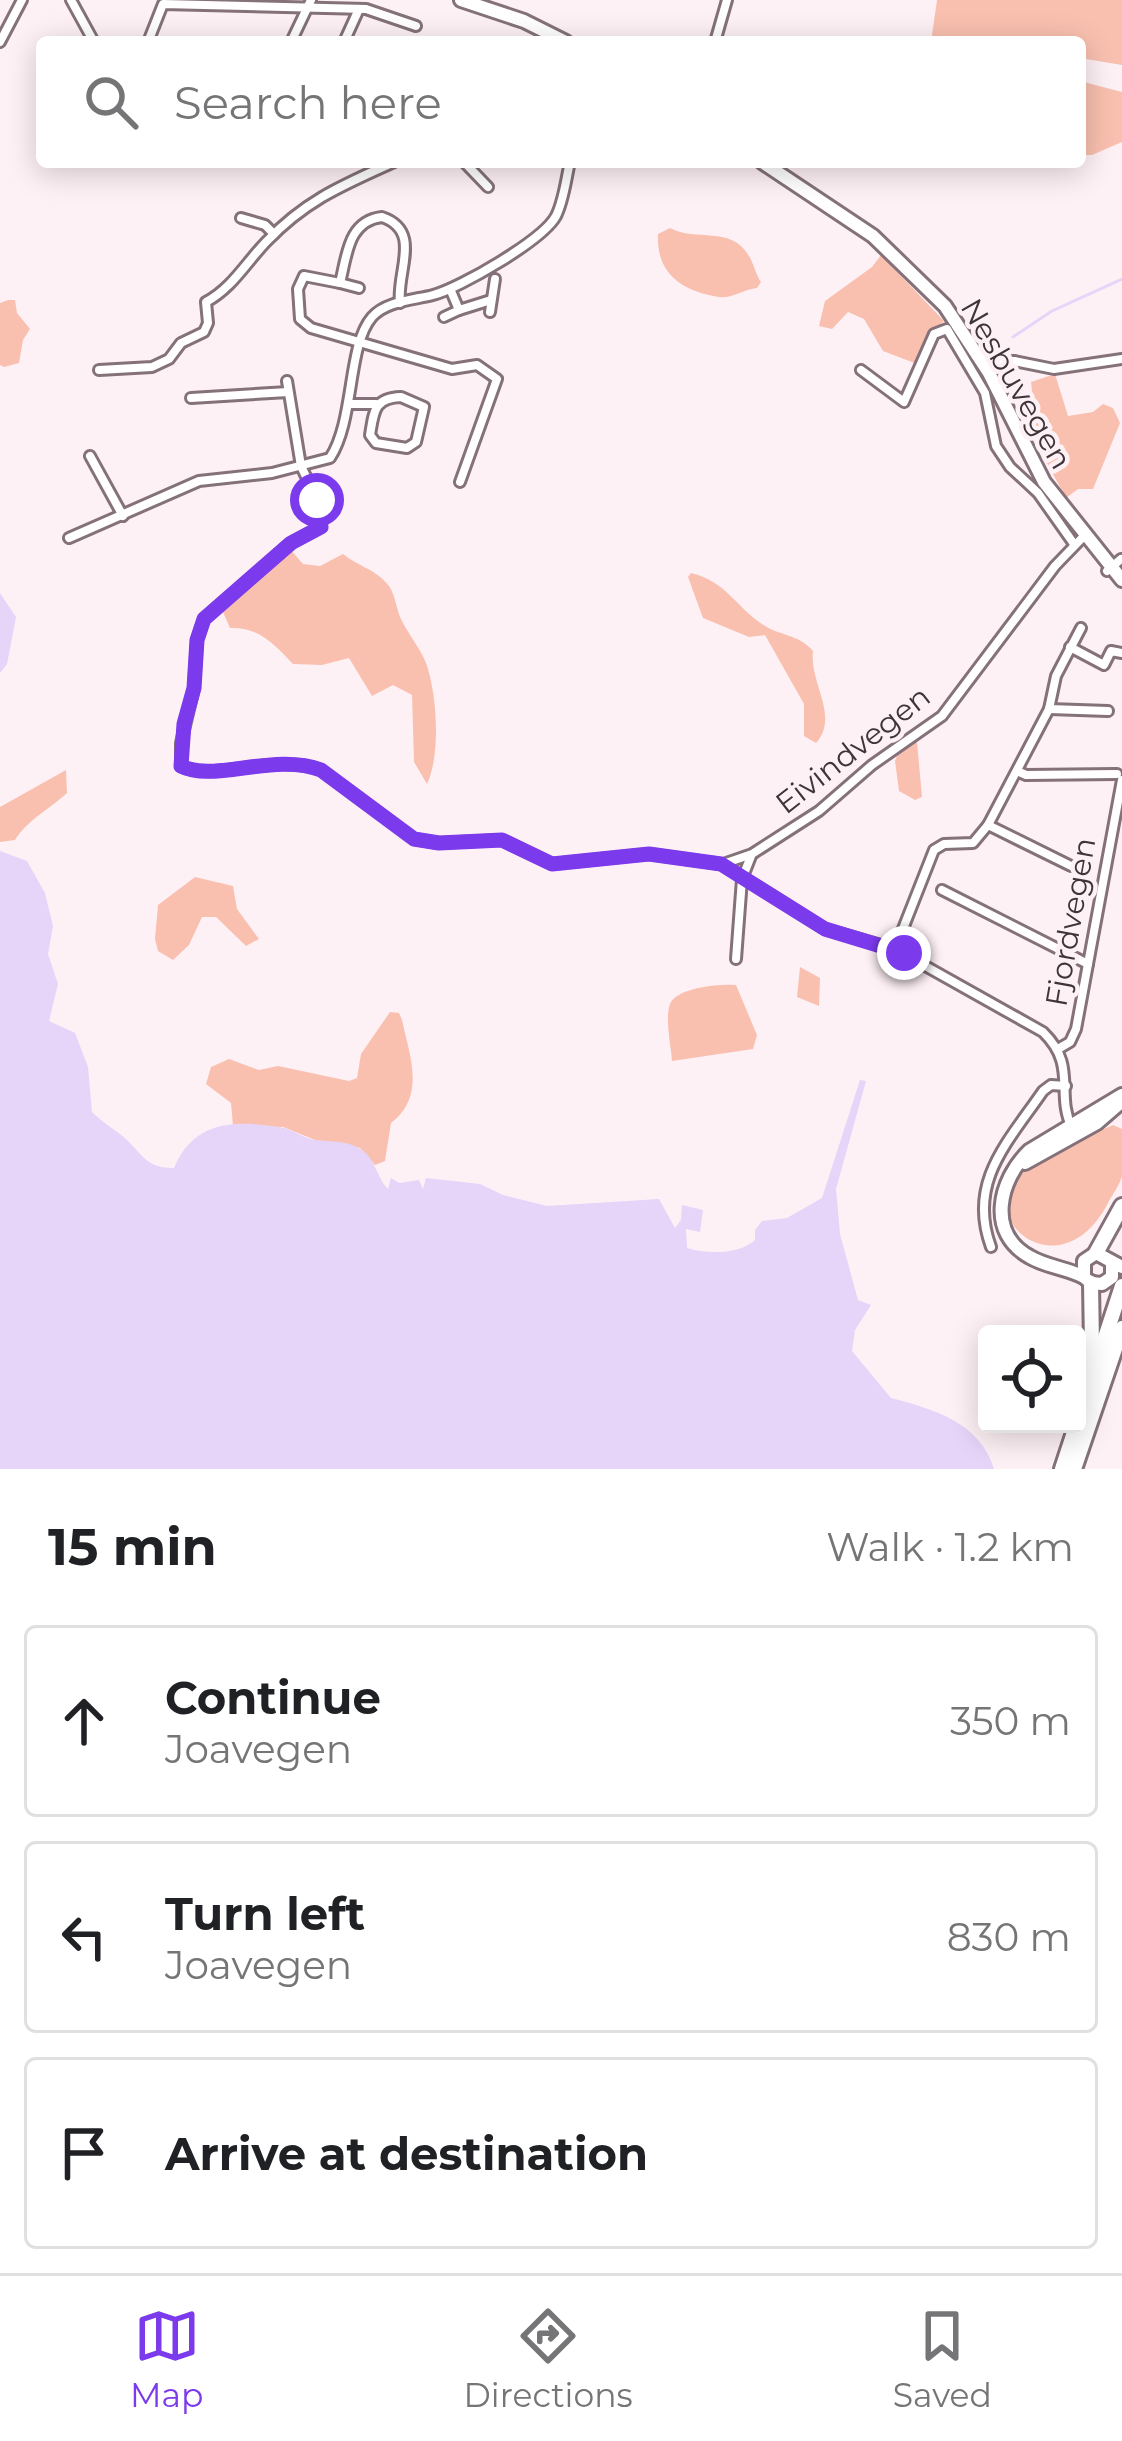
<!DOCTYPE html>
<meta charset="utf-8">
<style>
:root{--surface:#fff;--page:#f2f2f2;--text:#202124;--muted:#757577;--line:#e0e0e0;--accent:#7c3aed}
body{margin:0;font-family:Montserrat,sans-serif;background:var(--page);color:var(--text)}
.controls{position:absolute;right:36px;bottom:36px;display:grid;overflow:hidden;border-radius:12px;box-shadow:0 6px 30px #0003}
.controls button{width:108px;height:108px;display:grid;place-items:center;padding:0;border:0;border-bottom:3px solid var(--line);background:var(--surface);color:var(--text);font:60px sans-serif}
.stop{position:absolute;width:36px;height:36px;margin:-27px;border:9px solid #7c3aed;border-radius:50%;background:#fff}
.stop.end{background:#7c3aed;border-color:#fff;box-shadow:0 3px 12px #0008}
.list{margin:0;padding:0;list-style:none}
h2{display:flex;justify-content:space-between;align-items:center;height:156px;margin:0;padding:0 48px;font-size:51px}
h2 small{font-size:39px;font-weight:400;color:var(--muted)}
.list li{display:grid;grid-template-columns:78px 1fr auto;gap:36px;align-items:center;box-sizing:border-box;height:192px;margin:0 24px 24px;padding:0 24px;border:3px solid var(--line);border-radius:12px}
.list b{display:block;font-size:45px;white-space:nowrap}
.list p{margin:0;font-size:39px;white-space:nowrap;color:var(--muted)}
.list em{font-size:39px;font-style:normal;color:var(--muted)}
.icon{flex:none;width:66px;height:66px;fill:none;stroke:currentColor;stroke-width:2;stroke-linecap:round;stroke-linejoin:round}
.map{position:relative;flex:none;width:1122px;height:1469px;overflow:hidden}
.search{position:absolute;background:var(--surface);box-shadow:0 6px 30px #0003;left:36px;right:36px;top:36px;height:132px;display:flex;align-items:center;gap:30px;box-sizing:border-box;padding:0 42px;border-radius:12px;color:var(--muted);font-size:45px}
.sheet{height:804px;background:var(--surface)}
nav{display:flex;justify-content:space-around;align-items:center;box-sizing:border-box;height:168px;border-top:3px solid var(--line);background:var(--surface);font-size:33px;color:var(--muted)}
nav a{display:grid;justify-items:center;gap:6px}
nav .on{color:var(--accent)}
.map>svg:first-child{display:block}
.green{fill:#f9c0af}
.water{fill:#e6d4f9}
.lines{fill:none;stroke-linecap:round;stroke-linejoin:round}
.stream{stroke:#e6d4f9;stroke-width:3}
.minor-casing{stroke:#847179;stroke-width:14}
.primary-casing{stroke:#847179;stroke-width:18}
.trunk-casing{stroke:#847179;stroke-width:20}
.minor{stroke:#fff;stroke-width:8}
.primary{stroke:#fff;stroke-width:12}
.trunk{stroke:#fff;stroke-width:14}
.route{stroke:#7c3aed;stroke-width:15}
.labels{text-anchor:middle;stroke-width:9;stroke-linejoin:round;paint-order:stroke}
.street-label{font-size:30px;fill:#3d3539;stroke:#fef1f6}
</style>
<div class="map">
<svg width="1122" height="1469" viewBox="0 0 1122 1469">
<rect width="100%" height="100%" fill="#fef1f6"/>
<g class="green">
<path d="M 937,0 L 1122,0 L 1122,65 L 1080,58 L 1080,42 L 931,42 Z"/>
<path d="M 1080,81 L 1122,92 L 1122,142 L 1092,155 L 1080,155 Z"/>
<path d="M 670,228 C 696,242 731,225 749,256 C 754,264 755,273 761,282 L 757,288 C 745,289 731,299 719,297 C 681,291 656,273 658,234 Z"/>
<path d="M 881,255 L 944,321 L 928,337 L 917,364 L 883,351 L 864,319 L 848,312 L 832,329 L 819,326 L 825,301 L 872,267 Z"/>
<path d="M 8,300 L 15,300 L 17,313 L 30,329 L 23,340 L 19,363 L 4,367 L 0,365 L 0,303 Z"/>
<path d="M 1055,374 L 1068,416 L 1093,412 L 1103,404 L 1113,408 L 1120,423 L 1093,489 L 1078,489 L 1066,498 L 1024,421 L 1017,397 L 1032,392 L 1031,382 Z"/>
<path d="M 290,549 L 303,564 L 320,566 L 343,554 C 359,567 376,569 389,586 C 396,596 396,610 402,621 C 409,635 420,648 426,663 C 437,693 441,755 427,784 L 414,762 L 412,695 L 393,685 L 372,696 L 349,658 L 322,665 L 293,664 C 274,644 259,627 230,628 L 223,612 C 240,587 269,570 290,549 Z"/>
<path d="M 691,573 C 727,582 735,606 762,624 C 779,636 799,634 813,651 C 809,683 840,716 816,743 L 804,736 L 804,704 L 765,635 L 749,637 L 703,618 L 688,577 Z"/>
<path d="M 917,742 L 922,797 L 915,800 L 899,791 L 895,761 L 899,751 Z"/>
<path d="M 66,770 L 67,793 C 51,808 26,821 15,840 L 0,842 L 0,807 Z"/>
<path d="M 195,877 L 233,886 L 237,909 L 259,939 L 246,946 L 216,917 L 202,917 L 189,945 L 173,960 L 158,951 L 155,939 L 158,905 Z"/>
<path d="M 800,967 L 820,978 L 819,1006 L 797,997 Z"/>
<path d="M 736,985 L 757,1035 L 753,1049 L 672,1061 C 671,1046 664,1014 671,1002 C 681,987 720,984 736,985 Z"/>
<path d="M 390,1012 L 399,1013 L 402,1020 C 410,1057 426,1096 391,1123 L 385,1161 L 375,1165 L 360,1148 L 315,1140 L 283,1127 L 233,1126 L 231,1103 L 206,1084 L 211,1067 L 229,1059 L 259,1070 L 278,1066 L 349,1081 L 357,1078 L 361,1054 Z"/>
<path d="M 1113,1125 L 1122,1129 C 1122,1143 1122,1162 1122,1176 C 1120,1184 1113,1194 1109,1201 C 1065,1291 973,1225 1021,1174 C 1043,1150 1084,1138 1113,1125 Z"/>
</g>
<g class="water">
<path d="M 0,593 L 16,617 L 7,664 L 0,673 Z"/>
<path d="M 0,851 L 27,861 L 45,893 L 53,926 L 48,954 L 58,984 L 49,1021 L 75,1033 L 88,1067 L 92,1112 C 102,1122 114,1129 125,1138 C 143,1155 146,1168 174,1168 C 194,1121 233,1120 279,1127 C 292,1129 303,1138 315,1140 C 331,1142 348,1140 362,1150 C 376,1160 377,1178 388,1189 L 391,1178 L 399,1183 L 419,1180 L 423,1189 L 426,1178 L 480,1184 L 503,1195 L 547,1206 L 659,1199 L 675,1228 L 681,1220 L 682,1205 L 703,1210 L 700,1232 L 686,1229 L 687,1248 C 707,1254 739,1255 755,1240 L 755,1230 L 762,1221 L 787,1218 L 822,1198 L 860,1080 L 866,1081 L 836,1189 L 840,1234 L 858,1300 L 871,1305 L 855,1330 L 852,1351 L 891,1398 C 933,1409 980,1422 994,1469 L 0,1469 Z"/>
</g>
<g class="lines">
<path class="stream" d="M 1013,337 L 1052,311 L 1122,279"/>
<g class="minor-casing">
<g id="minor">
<path d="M 71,0 L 94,42"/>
<path d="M 0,42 L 22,0"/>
<path d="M 148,42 L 163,4 L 366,9 L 416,26"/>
<path d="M 291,42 L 311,0"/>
<path d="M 344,42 L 359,9"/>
<path d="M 715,42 L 727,0"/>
<path d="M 464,162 L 488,187"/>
<path d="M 241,218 L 265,225 L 274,234"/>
<path d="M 340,283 L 359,288"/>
<path d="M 451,291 L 459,310 L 491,300"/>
<path d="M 400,303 C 396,272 423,231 382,217 C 348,221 347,255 340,283 L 304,276 L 298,289 L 300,319 L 311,328 L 452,369 L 477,365 L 497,379 L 460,482"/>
<path d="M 490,312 L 495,279"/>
<path d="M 444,317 L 459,310"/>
<path d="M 1014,361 L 1054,369 L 1122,359"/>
<path d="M 985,366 L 1014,361 L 989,373"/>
<path d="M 99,370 L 152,367 L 169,359 L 181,343 L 204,332 L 208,323 L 206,302 C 232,288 245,264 266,242 C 306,200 343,185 394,162"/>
<path d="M 861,370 L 904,402 L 934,334 L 947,329 L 985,393 L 996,446 L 1010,467 L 1038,493 L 1074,544"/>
<path d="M 287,381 L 301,466 L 317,500 L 321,527 L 291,543 L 204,619 L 197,640 L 194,688 L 181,743 L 181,766 C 213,783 274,752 321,770 L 414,839 L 438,843 L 502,840 L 552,864 L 649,854 L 721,864 L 825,929 L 895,949 L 1043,1032 C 1078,1066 1055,1093 1072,1128"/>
<path d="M 401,397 L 424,407 L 416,442 L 407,448 L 376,443 L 370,435 C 374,411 374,398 401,397 Z"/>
<path d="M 191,398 L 288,392"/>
<path d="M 348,404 L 376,404"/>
<path d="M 90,456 L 123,516"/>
<path d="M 69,538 L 199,481 L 272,473 L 330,458 C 355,420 347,346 372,317 C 386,301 414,300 433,295 C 460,288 543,240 556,216 C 564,200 566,179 570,162"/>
<path d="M 1107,571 L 1121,559"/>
<path d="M 1070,647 L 1104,665 L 1111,651 L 1122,653"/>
<path d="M 1049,709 L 1108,711"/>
<path d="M 1017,771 L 1026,775 L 1117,774"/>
<path d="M 988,825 L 1071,866"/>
<path d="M 723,864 L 752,854 L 819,811 L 872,765 L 942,716 L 1055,566 L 1084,536"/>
<path d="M 942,890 L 1088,964"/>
<path d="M 895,949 L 934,850 L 944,844 L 973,843 L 988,825 L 1049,709 L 1056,676 L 1081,628"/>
<path d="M 736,959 L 742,879 L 751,856"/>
<path d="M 1058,1049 L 1070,1042 L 1076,1029 L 1122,780"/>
<path d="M 991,1247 C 967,1182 1008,1142 1043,1091 L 1051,1085 L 1066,1086"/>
</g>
</g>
<g class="primary-casing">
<g id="primary">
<path d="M 461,0 L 524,21 L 566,42"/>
<path d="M 762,162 L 873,236 L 945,306 L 989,373 L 1044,482 L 1122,580"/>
<path d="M 1025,1163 L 1097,1123 L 1119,1104"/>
<path d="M 1112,1263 L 1112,1277 L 1102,1284 L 1091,1283 L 1084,1277 L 1084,1261 L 1096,1253 L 1122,1267"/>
<path d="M 1084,1277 C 1067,1268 1047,1267 1030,1257 C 986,1233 999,1180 1029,1151 L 1122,1095"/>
</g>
</g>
<g class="trunk-casing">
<g id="trunk">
<path d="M 1096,1253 L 1122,1206"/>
<path d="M 1084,1385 L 1092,1346 L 1091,1283"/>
<path d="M 1062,1469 L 1122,1286"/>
<path d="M 1074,1469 L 1122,1328"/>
</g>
</g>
<use href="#minor" class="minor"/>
<use href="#primary" class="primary"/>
<use href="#trunk" class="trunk"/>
</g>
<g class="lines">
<path class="route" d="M 317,500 L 321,527 L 291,543 L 204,619 L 197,640 L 194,688 L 184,724 L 181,766 C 214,783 274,752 321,770 L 414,839 L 439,843 L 502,840 L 552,864 L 649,854 L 721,864 L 825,929 L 904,953"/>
</g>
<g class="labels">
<g class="street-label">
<text transform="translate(1016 384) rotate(60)" y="10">Nesbuvegen</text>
<text transform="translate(853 750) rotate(-38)" y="10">Eivindvegen</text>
<text transform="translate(1071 922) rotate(-80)" y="10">Fjordvegen</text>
</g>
</g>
</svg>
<div class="controls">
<button><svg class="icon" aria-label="locate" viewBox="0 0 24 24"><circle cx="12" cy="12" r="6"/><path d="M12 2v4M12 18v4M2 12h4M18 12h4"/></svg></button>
</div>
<div class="stop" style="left:317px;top:500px"></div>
<div class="stop end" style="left:904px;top:953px"></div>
<div class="search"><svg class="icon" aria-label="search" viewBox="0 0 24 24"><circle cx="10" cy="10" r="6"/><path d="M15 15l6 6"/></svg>Search here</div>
</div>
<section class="sheet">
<h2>15 min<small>Walk · 1.2 km</small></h2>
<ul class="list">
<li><svg class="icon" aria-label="ahead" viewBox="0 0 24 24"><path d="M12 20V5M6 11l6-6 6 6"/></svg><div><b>Continue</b><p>Joavegen</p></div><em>350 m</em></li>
<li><svg class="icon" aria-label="left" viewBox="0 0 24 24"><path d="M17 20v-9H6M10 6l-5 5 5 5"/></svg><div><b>Turn left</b><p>Joavegen</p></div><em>830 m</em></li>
<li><svg class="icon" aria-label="arrive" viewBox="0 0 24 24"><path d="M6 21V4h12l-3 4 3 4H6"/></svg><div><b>Arrive at destination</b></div></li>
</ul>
</section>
<nav>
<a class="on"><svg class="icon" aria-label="map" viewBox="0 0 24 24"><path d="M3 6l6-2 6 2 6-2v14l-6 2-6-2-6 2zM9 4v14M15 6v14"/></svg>Map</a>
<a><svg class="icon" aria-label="directions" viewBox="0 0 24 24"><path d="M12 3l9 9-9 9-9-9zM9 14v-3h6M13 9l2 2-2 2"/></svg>Directions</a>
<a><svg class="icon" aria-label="saved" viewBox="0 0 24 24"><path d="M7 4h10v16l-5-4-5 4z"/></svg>Saved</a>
</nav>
